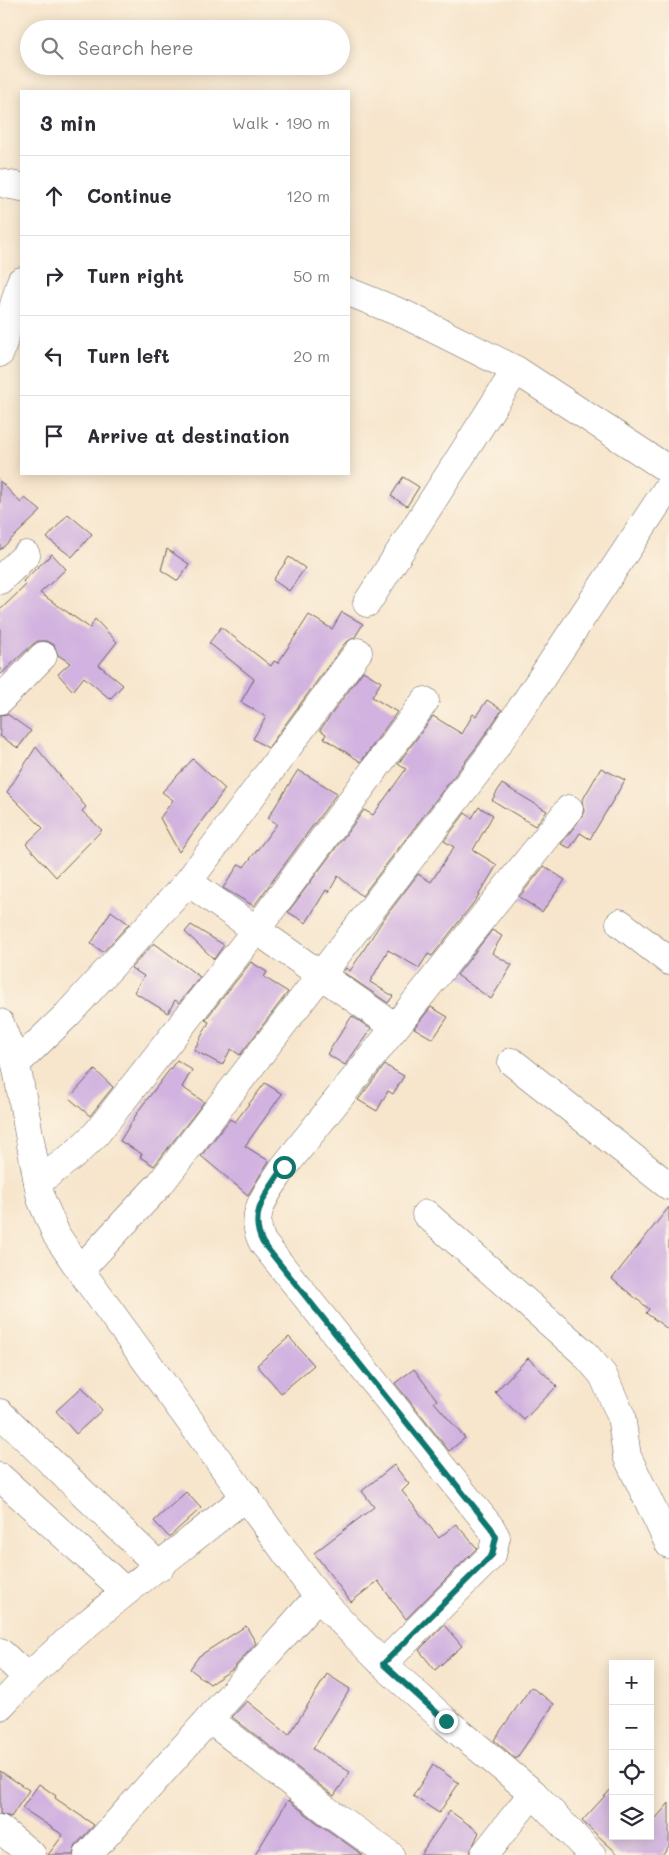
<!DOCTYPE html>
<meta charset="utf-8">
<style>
:root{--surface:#fff;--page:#f2f2f3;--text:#2b2b33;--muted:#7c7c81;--line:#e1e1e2}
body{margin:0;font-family:Mali,sans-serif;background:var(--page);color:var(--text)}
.controls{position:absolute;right:15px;bottom:15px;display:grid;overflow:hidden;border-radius:0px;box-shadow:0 2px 12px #0003}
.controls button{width:45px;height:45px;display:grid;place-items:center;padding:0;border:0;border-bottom:1px solid var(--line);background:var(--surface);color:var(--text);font:25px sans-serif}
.stop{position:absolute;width:15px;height:15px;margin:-11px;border:4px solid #0f766e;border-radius:50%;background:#fff}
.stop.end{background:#0f766e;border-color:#fff;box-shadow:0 1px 5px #0008}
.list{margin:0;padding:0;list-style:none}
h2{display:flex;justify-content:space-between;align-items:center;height:65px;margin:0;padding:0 20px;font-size:21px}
h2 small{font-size:16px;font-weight:400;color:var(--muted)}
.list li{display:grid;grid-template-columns:32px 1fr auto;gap:15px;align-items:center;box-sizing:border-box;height:80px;padding:0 20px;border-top:1px solid var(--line)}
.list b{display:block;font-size:19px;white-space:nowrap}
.list em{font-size:16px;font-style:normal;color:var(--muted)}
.icon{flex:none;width:28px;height:28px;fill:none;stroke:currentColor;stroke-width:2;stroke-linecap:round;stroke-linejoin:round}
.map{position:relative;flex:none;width:669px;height:1855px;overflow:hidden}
.search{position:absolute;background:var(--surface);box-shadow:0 2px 12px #0003;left:20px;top:20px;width:330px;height:55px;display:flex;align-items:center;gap:12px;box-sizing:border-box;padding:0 18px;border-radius:28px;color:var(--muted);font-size:19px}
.panel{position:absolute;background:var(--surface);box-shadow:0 2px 12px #0003;left:20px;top:90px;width:330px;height:385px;border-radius:0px}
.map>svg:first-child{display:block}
.building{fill:#d1b2e0}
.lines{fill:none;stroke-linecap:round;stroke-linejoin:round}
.minor-casing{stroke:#69625a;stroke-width:29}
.minor{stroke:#fff;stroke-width:28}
.route{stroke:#0f766e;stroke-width:6}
</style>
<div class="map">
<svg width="669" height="1855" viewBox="0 0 669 1855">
<rect width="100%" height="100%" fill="#fcf5e5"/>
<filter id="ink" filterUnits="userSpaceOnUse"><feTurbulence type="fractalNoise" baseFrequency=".02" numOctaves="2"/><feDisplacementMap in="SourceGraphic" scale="10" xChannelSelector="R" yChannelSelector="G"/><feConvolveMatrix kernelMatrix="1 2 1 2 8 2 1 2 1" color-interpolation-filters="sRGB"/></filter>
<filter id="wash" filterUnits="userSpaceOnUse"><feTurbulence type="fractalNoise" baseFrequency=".0096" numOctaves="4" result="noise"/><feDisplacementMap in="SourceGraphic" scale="20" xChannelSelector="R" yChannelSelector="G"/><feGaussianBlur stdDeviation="1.12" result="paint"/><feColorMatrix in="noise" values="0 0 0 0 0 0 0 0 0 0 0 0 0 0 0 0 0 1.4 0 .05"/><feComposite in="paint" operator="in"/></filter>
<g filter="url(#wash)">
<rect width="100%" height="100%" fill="#f7e5cc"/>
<g id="blocks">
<g class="building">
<path d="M 403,477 L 419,487 L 407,506 L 391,496 Z"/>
<path d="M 0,481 L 21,503 L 25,498 L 41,511 L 0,550 Z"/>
<path d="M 68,514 L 92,534 L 72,557 L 47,538 Z"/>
<path d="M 167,549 L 189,564 L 178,581 L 161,570 Z"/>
<path d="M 52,554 L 66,569 L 40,593 L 90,628 L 95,619 L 117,642 L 99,665 L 123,685 L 110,699 L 84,677 L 73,691 L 58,674 L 70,663 L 58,655 L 54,645 L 46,641 L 38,641 L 32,645 L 0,675 L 0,610 L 26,585 L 23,581 Z"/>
<path d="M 289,557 L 305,568 L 289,591 L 273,580 Z"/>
<path d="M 342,612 L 363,624 L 355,637 L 345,643 L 268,748 L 253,739 L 266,717 L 241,702 L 254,679 L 209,643 L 221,627 L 271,666 L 274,661 L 278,663 L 309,615 L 332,629 Z"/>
<path d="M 363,671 L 381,682 L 372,697 L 397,712 L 361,762 L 324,738 L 326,734 L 320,730 Z"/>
<path d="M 487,700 L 502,710 L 478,745 L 362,896 L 338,876 L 329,892 L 326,890 L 306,923 L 288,912 L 364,810 L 373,815 L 406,769 L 398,764 L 433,716 L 462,734 L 473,714 L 476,716 Z"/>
<path d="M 7,714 L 31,731 L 18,748 L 0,736 L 0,715 Z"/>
<path d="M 36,747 L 86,807 L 82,811 L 102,830 L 56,877 L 26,844 L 43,828 L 7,792 Z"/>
<path d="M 193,759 L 225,789 L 179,852 L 160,818 L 173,800 L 162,792 Z"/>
<path d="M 601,768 L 625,780 L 590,839 L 580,833 L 570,848 L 561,844 L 581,818 L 584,811 L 582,801 Z"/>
<path d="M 298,770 L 337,793 L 254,906 L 223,888 L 239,864 L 244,867 L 277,824 L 268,818 Z"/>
<path d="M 502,784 L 547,811 L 535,826 L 492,800 Z"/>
<path d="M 479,807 L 493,815 L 473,850 L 497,865 L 475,901 L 432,956 L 428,954 L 419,968 L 388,950 L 370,982 L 393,996 L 388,1003 L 343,972 L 346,968 L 350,971 L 383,920 L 418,874 L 431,882 L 454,847 L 444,841 L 465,813 L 472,818 Z"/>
<path d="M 544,866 L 565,880 L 542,912 L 519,897 Z"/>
<path d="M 111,911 L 129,924 L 103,952 L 91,944 Z"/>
<path d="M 191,925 L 224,945 L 214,959 L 185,932 Z"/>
<path d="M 492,930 L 502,936 L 492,953 L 512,965 L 491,999 L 457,975 Z"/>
<path d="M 154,943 L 200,977 L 179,1003 L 175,1000 L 168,1013 L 134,992 L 144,976 L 131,968 Z"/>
<path d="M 251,962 L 267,972 L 264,977 L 288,992 L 240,1055 L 231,1049 L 222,1065 L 194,1050 L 209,1022 L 205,1020 Z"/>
<path d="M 431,1007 L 448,1017 L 433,1039 L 414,1028 Z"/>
<path d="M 352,1016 L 371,1029 L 345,1065 L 327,1054 Z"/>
<path d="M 177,1060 L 192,1070 L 182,1087 L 204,1102 L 154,1166 L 140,1157 L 142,1154 L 120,1141 L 139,1110 Z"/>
<path d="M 385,1065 L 404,1076 L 393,1094 L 388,1091 L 377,1111 L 358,1100 Z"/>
<path d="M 95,1070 L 113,1087 L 90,1116 L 69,1098 Z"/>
<path d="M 265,1083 L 282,1094 L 245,1146 L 269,1161 L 248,1195 L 201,1156 L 230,1119 L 235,1122 Z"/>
<path d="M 669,1207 L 669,1330 L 646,1313 L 649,1309 L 612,1279 Z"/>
<path d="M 289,1337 L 314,1365 L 281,1393 L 257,1365 Z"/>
<path d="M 528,1358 L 557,1386 L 524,1420 L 495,1392 Z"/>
<path d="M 414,1369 L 437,1400 L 434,1402 L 465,1438 L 449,1451 L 395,1383 Z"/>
<path d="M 82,1387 L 102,1410 L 76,1434 L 56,1411 Z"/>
<path d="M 394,1465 L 409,1484 L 402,1491 L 439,1538 L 456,1524 L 477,1548 L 406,1619 L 378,1581 L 351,1602 L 314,1553 L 374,1507 L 362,1491 Z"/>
<path d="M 186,1492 L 201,1508 L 169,1537 L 154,1521 Z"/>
<path d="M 444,1625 L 462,1646 L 435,1670 L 419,1650 Z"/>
<path d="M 246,1626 L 256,1643 L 233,1669 L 210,1684 L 190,1669 L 199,1656 Z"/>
<path d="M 327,1674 L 350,1689 L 313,1749 L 350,1772 L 334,1796 L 232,1717 L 247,1701 L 289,1735 Z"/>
<path d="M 531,1687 L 554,1704 L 516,1759 L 494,1740 Z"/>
<path d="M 433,1765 L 459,1783 L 439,1813 L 413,1796 Z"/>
<path d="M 0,1771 L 29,1790 L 11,1817 L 0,1814 Z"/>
<path d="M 39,1784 L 56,1796 L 55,1798 L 94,1825 L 76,1845 L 73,1855 L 48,1855 L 63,1835 L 22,1808 Z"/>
<path d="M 613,1787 L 613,1836 L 650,1836 L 650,1825 L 669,1803 L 669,1846 L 662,1855 L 619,1855 L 582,1821 Z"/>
<path d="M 288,1800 L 315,1821 L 363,1855 L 255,1855 Z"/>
<path d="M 450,1811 L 479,1832 L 469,1855 L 420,1855 Z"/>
</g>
</g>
</g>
<g filter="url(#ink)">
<use href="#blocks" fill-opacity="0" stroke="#69625a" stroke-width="1"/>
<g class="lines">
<g class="minor-casing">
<g id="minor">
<path d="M 0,183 L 21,187"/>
<path d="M 349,292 L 406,315 L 516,370 L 669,470"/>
<path d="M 0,353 L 21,281"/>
<path d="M 0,580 L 26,555"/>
<path d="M 367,603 L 516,370"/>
<path d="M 0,700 L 43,656"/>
<path d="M 188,882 L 395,1027"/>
<path d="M 620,923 L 669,961"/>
<path d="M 0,1023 L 16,1064 L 41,1199 L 57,1236 L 80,1270 L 318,1597 L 383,1664 L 446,1721 L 533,1793 L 592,1855"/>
<path d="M 512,1062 L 669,1186"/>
<path d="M 16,1064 L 67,1015 L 188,882 L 358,652"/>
<path d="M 38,1182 L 75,1154 L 96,1134 L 256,930 L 425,701"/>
<path d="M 426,1214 L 584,1353 L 603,1375 L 621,1416 L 627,1456 L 669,1544"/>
<path d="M 80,1270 L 160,1184 L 491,754 L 669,486"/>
<path d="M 0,1413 L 160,1567"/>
<path d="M 0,1477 L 125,1591"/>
<path d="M 0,1652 L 27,1677"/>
<path d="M 383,1664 L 492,1555 L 496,1537 L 491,1528 L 263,1243 C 247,1213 268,1192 284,1167 L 569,809"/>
<path d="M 0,1706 C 74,1627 163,1564 246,1496"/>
<path d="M 209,1719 L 325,1809 L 390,1855"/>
<path d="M 0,1829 L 32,1855"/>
<path d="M 88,1855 L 318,1597"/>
<path d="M 484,1855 L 533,1793"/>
</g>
</g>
<use href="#minor" class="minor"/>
</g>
</g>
<g class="lines" filter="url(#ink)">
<path class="route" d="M 284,1167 C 268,1192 247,1213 263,1243 L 491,1528 L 496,1537 L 492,1555 L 383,1664 L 446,1721"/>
</g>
</svg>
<div class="controls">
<button>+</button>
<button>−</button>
<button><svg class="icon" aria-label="locate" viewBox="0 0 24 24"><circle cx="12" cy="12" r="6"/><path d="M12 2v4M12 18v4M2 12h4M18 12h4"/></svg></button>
<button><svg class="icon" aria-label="layers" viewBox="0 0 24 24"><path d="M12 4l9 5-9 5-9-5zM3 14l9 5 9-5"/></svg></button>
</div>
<div class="stop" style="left:284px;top:1167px"></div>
<div class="stop end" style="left:446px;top:1721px"></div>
<div class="search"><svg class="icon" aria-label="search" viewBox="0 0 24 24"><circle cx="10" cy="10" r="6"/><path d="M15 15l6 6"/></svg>Search here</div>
<section class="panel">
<h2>3 min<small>Walk · 190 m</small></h2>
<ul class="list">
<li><svg class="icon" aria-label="ahead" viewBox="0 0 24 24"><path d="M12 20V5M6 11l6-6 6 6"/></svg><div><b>Continue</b></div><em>120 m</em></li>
<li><svg class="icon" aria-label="right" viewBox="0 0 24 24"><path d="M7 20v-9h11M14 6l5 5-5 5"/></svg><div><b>Turn right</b></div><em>50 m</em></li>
<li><svg class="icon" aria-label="left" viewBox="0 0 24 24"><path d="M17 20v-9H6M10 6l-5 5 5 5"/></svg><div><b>Turn left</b></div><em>20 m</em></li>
<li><svg class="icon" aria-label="arrive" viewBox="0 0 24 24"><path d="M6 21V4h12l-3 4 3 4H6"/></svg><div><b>Arrive at destination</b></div></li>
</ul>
</section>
</div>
